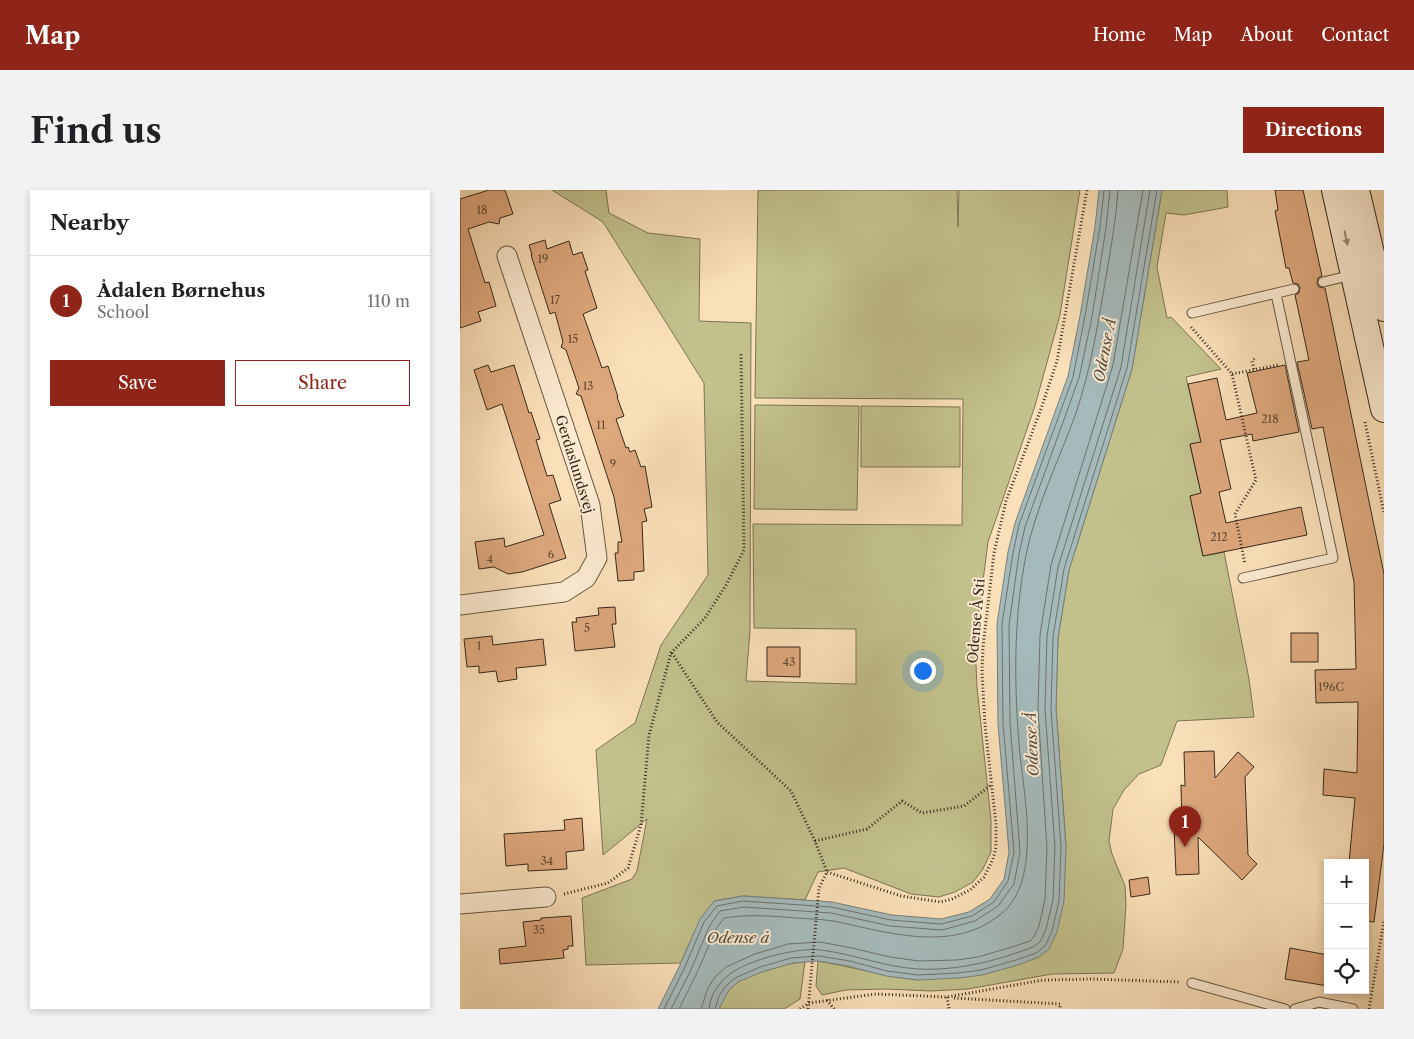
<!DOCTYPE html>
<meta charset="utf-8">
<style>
:root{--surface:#fff;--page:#f2f2f2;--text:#202124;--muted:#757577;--line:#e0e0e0;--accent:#8f2418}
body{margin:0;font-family:"Libre Caslon Text",serif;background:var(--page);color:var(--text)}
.controls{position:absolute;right:15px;bottom:15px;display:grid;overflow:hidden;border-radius:0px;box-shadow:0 2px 8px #0003}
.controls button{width:45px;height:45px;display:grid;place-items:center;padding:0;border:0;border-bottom:1px solid var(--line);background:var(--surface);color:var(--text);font:25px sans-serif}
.you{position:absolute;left:462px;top:480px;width:18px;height:18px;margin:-12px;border:4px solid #fff;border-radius:50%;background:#1a73e8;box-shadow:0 0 0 8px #1a73e833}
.badge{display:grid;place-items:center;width:32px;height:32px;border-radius:50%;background:var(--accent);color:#fff;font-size:16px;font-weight:700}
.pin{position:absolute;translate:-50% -41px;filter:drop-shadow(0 1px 2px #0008)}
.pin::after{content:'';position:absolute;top:26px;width:18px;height:15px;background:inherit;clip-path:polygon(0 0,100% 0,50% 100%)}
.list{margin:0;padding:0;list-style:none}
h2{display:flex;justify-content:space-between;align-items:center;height:65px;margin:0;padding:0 20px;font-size:21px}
h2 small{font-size:16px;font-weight:400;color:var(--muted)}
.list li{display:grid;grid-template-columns:32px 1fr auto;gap:15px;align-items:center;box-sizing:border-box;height:90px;padding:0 20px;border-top:1px solid var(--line)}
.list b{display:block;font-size:19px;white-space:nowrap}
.list p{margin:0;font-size:16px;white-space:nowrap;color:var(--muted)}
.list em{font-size:16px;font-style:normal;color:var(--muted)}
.actions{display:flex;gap:10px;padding:15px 20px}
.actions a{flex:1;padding:11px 0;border:1px solid var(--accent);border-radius:0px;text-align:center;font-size:18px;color:var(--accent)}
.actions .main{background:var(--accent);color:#fff}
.icon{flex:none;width:28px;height:28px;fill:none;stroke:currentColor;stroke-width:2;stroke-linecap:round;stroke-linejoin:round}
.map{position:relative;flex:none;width:924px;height:819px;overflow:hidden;border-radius:0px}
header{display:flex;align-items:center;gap:30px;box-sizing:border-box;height:70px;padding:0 25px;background:var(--accent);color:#fff}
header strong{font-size:24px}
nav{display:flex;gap:28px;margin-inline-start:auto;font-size:18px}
.intro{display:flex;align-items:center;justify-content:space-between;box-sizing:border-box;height:120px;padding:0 30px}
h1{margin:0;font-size:35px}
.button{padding:12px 22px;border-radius:0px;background:var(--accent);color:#fff;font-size:18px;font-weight:700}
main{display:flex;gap:30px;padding:0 30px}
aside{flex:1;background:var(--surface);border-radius:0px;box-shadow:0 2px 8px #0003}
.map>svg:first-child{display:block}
.green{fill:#c2c18c;stroke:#7c7554}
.water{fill:#a5babb;stroke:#79807b}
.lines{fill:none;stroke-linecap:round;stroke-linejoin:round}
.shore{stroke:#6e726b;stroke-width:1}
.building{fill:#dea87d;stroke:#37291b}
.lane-casing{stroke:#685742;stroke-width:11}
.street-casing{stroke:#685742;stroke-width:21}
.secondary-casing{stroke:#37291b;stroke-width:28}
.path{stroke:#37291b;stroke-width:3;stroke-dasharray:1 2.5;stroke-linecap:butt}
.lane{stroke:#fcebd2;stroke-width:9}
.street{stroke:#fcebd2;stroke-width:19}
.secondary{stroke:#fcebd2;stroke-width:26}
.oneway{fill:#9a8a76}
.labels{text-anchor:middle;stroke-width:4;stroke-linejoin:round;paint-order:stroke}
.number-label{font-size:11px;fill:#614934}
.street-label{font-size:14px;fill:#37291b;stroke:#fcebd2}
.water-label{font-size:15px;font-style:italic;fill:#524d43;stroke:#fcebd2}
</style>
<header>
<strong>Map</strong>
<nav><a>Home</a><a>Map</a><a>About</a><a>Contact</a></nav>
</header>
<div class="intro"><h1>Find us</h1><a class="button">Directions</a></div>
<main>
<aside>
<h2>Nearby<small></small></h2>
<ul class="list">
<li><span class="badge">1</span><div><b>Ådalen Børnehus</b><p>School</p></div><em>110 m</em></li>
</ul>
<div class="actions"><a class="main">Save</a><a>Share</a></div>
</aside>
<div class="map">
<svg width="924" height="819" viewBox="0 0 924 819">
<rect width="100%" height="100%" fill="#fae0b9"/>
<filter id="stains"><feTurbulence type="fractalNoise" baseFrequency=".004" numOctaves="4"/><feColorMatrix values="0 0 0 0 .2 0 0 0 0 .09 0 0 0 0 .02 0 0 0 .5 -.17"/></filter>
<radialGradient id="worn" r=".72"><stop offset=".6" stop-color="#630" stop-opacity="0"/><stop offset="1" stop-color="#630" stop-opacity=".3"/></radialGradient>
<g class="green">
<path d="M 92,0 L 146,0 L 149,23 L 188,43 L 240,49 L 239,131 L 291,133 L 290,441 L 286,491 L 392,494 L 396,494 L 396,439 L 294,438 L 293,334 L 502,335 L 503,209 L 295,208 L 298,0 L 497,0 L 498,37 L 499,0 L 620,0 L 600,125 L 575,216 L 528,352 L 515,453 L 517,497 L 531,630 L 531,662 L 523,679 L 513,692 L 495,702 L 479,707 L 451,704 L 384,678 L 358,682 L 345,710 L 283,706 L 254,711 L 229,754 L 221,773 L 126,775 L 122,708 L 172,689 L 177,681 L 187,629 L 143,665 L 136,560 L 175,533 L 201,455 L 248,385 L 244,193 L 143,32 Z"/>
<path d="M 702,0 L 767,0 L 768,17 L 724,25 L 706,23 L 697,77 L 707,128 L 711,127 L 761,179 L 726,187 L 741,252 L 730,255 L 741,303 L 730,306 L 743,366 L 764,362 L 789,489 L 794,527 L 717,531 L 701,575 L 679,584 L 664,600 L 653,619 L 649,651 L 652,664 L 665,696 L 666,715 L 663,759 L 654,783 L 592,784 L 508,799 L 471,801 L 426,799 L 386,800 L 362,805 L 356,796 L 358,771 C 392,777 424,786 458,790 L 606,657 L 596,518 L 598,448 L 609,380 L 672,179 Z"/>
<path d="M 295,215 L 399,216 L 397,320 L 294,319 Z"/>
<path d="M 401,216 L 500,217 L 500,277 L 401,277 Z"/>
<path d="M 345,772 L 340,809 L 324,819 L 259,819 C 262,813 264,806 268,801 C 281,784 325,773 345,772 Z"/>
</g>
<path class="water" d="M 639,0 L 702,0 L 672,179 L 609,380 L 598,448 L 596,518 L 606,657 L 604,711 L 597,742 L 589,759 L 579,767 L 558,775 L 522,785 L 499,788 L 458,790 L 426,786 L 388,776 L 358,771 L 333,773 L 302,782 L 278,792 L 269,800 L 259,819 L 198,819 L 219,777 L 240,729 L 254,711 L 283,706 L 345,710 L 372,712 L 432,725 L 481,729 L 509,722 L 530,709 L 544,689 L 549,662 L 538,534 L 537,434 L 548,362 L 555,333 L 608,186 L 620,126 L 635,37 Z"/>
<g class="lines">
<g class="shore">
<path d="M 204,819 L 224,779 L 244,732 L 257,716 L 283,711 L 371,717 L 431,730 L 481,734 L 512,726 L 534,712 L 548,691 L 554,662 L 543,533 L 542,434 L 553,363 L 559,335 L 613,187 L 625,126 L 640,37 L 644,0"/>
<path d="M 211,819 L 230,782 L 250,735 L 260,721 L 284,717 L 371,723 L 430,736 L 482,740 L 515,731 L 538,716 L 554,694 L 560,662 L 550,533 L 549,435 L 559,364 L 565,337 L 619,188 L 632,127 L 646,38 L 650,0"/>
<path d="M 219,819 L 236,785 L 256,739 L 264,728 C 289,724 312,726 336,728 C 348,729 361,729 373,731 C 428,742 492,764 541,724 C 581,692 565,610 560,565 C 554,499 553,431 566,365 C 576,316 599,270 616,223 C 631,179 638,133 646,87 C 651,58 656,29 658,0"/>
<path d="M 241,819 L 248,798 L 255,787 L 266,777 L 295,764 L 328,754 L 360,752 L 392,758 L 430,767 L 459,771 L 497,770 L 518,767 L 552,757 L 570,751 L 574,747 L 579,736 L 585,709 L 587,658 L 578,519 L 580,445 L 591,375 L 653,175 L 683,0"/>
<path d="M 249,819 C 250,805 259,792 270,784 C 288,770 338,757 361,760 C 393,764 425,777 458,779 C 497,781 536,771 573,757 L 580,752 L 586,739 L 593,710 L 595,657 L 585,519 L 587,446 L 598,377 L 661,177 L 690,0"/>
<path d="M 255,819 L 259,806 L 265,797 L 275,788 L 300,777 L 331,768 L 359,766 L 390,771 L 427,781 L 458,785 L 498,783 L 521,780 L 556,770 L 576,763 L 585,756 L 592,741 L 599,711 L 601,657 L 591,519 L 593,447 L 604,379 L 667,178 L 697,0"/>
</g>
</g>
<g class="building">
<path d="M 29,0 L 45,0 L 53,24 L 40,28 L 39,34 L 29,32 L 8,39 L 25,93 L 29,92 L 36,116 L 18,122 L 21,131 L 0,138 L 0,9 Z"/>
<path d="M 815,0 L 843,0 L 862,86 L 858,88 L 857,93 L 859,97 L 865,98 L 924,384 L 924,654 L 914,732 L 905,731 L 905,673 L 889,673 L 895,608 L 863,605 L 864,579 L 897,583 L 898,512 L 856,513 L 855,480 L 896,479 L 894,392 L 863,237 L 852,239 L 837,172 L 849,170 L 835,105 L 839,103 L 840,98 L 838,94 L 833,93 L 829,78 L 826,78 L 815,21 L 818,20 Z"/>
<path d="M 85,50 L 87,59 L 109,51 L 113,65 L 122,62 L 128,80 L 125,81 L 137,118 L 123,124 L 142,178 L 148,176 L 158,207 L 157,207 L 164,226 L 156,229 L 166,258 L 168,257 L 170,262 L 175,260 L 181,277 L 185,276 L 192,317 L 184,319 L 187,331 L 182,332 L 184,381 L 174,382 L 174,390 L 158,391 L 155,363 L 158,363 L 158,352 L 162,352 L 154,307 L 121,206 L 116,204 L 119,198 L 106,160 L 101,157 L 103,152 L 95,122 L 90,124 L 71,65 L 72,65 L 69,55 Z"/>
<path d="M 28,175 L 31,182 L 54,175 L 69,223 L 71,222 L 80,249 L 76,250 L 87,286 L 93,285 L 101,310 L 89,314 L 106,368 L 62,382 L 48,384 L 34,377 L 19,379 L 15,352 L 44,348 L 45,357 L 84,345 L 42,214 L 27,220 L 14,180 Z"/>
<path d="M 825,175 L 839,242 L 793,251 L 792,244 L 760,250 L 771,299 L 759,302 L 766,333 L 841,317 L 847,345 L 743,366 L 730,306 L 741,303 L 730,254 L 741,252 L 728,194 L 757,188 L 766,230 L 797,223 L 787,183 Z"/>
<path d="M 155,417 L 156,434 L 152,434 L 155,457 L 115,461 L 112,432 L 117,432 L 116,428 L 139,425 L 138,418 Z"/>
<rect x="831" y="443" width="27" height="29"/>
<path d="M 32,446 L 33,455 L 83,449 L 86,475 L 56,478 L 57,489 L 38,492 L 36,481 L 19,483 L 19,476 L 7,477 L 4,449 Z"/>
<path d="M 307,457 L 340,457 L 340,487 L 307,486 Z"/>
<path d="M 754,561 L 755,588 L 778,562 L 794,577 L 785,587 L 788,665 L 797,674 L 782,690 L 738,647 L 739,684 L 716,685 L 714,638 L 722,638 L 721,595 L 725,596 L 724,562 Z"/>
<path d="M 122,628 L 124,660 L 106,662 L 107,679 L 68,681 L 68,674 L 46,676 L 44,644 L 105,640 L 104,630 Z"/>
<path d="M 688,687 L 690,704 L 671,707 L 669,690 Z"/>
<path d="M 111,726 L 113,756 L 108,756 L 108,759 L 103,760 L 104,768 L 40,774 L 39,759 L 66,756 L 63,732 L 81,730 L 81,728 Z"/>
<path d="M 830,758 L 868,765 L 868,796 L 825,789 Z"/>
</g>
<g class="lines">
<g class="lane-casing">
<g id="lane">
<path d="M 863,92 L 892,85"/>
<path d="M 732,123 L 834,99"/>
<path d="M 783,388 L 873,368 L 816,104"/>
<path d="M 732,793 L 825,819"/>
<path d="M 835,819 L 859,812 L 893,819"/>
</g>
</g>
<g class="street-casing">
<g id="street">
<path d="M 0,415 L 104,402 L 126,388 L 137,368 L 130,315 L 47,66"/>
<path d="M 0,714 L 86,707"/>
</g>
</g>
<g class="secondary-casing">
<g id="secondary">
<path d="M 875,0 L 924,219"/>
<path d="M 896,0 L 924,118"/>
</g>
</g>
<g class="path">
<path d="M 731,137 L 772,184 L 796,290 L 775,324 L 785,374"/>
<path d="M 794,179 L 792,171 L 795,168"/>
<path d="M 772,184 L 818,175"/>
<path d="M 905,232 L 924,323"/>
<path d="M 212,463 L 257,532 L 331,601 L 355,651 L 367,682"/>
<path d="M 355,651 L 407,639 L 442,611 L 462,623 L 504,616 L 531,595"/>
<path d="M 367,682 L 441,706 L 481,712 L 492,709 L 510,700 L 524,687 L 533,669 L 536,657 L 536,634 L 525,535 L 522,483 L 523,457 L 534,363 L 546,311 L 581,219 L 597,171 L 627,0"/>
<path d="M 104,704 L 148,693 L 168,678 L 181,635 L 189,545 L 211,463 L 245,428 L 266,395 L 284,360 L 281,164"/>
<path d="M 487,807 L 489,819"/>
<path d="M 494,808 L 600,814 L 600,819"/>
<path d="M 367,810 L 374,819"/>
<path d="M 340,819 L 349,813 L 416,804 L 487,807 L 583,790 L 632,789 L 719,792"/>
<path d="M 348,819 L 359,698 L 367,682"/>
<path d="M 909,819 L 924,731"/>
</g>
<use href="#lane" class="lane"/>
<use href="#street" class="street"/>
<use href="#secondary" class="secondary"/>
</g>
<defs><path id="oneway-solid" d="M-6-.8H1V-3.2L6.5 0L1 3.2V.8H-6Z" transform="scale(1.25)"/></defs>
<use class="oneway" href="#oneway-solid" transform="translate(886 48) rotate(78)"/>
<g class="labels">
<g class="number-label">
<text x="22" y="24">18</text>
<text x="83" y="73">19</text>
<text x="95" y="114">17</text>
<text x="113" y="153">15</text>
<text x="128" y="200">13</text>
<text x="810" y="233">218</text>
<text x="141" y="239">11</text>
<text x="153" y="278">9</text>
<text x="759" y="351">212</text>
<text x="91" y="368">6</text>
<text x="30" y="373">4</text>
<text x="127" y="442">5</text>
<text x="19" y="460">1</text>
<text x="329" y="476">43</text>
<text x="871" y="501">196C</text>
<text x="87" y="675">34</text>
<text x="79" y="744">35</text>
</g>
<g class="street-label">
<text transform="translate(115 274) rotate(73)" y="5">Gerdaslundsvej</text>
<text transform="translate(516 431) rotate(-85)" y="5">Odense Å Sti</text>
</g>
<g class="water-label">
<text transform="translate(645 160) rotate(-79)" y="5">Odense Å</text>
<text transform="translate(572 554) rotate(-93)" y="5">Odense Å</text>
<text x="278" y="753">Odense å</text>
</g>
</g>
<rect width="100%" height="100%" filter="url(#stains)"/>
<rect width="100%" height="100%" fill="url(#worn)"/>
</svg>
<div class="controls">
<button>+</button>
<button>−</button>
<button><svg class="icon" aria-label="locate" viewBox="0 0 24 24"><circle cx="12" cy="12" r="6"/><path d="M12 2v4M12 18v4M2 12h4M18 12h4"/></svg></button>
</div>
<div class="you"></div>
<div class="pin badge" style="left:725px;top:657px">1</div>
</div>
</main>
